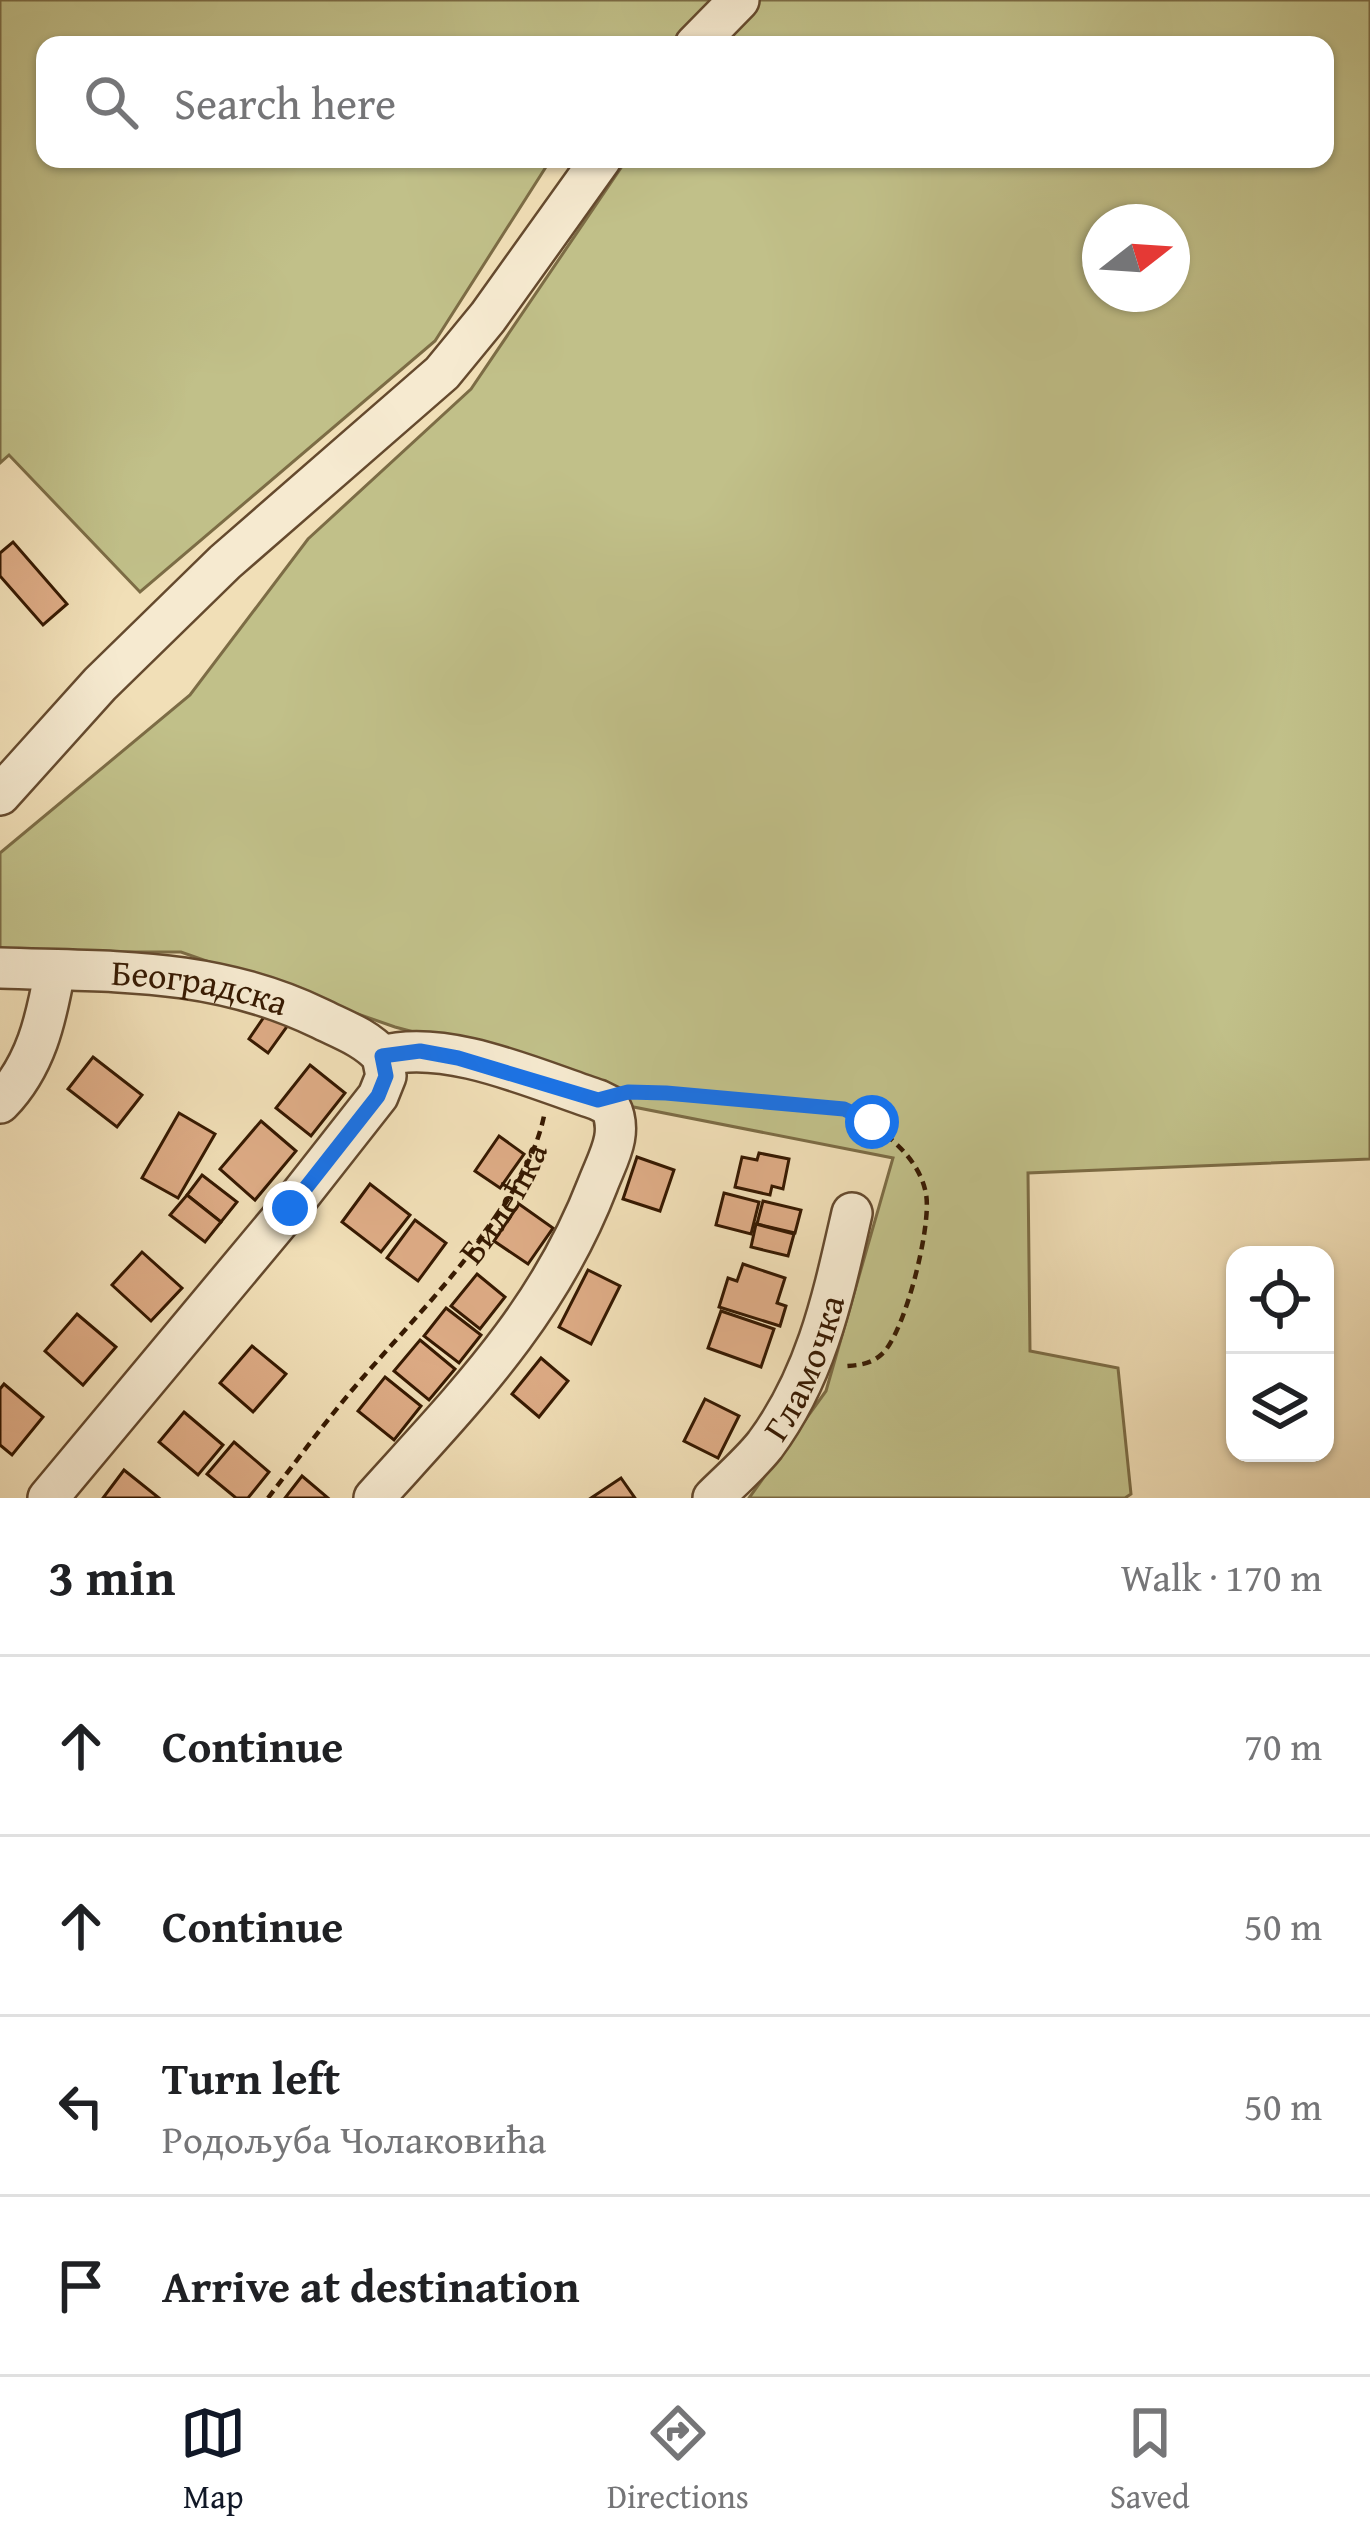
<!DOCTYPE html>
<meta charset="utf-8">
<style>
:root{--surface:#fff;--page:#f2f2f2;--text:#202124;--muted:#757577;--line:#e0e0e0;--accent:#111827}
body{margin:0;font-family:"Gentium Book Plus",serif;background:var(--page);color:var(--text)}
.controls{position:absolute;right:36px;bottom:36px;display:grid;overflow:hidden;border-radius:24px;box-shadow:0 3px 9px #0004}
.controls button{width:108px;height:108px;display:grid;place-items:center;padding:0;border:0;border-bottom:3px solid var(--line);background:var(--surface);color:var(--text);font:60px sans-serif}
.compass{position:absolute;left:1082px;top:204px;width:108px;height:108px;border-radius:50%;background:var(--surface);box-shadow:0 3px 9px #0004;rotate:73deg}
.stop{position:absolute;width:36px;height:36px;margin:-27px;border:9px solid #1a73e8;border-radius:50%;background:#fff}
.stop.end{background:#1a73e8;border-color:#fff;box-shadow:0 3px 12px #0008}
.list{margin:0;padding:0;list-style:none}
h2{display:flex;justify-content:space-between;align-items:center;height:156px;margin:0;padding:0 48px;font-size:51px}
h2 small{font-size:39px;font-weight:400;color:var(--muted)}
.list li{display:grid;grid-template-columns:78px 1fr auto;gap:36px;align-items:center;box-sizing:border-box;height:180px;padding:0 48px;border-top:3px solid var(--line)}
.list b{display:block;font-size:45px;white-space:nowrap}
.list p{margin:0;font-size:39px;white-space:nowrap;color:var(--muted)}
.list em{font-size:39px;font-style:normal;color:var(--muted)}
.icon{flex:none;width:66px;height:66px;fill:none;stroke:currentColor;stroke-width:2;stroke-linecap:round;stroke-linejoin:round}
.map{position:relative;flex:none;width:1370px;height:1498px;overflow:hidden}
.search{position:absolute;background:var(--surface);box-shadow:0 3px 9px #0004;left:36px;right:36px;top:36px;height:132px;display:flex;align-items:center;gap:30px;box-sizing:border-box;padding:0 42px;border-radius:24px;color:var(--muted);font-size:45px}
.sheet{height:876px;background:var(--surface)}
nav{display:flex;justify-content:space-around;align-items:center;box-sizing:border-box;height:168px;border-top:3px solid var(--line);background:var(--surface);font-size:33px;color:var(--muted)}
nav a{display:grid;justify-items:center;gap:6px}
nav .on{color:var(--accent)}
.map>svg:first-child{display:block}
.green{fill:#c1c089;stroke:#7c6c45;stroke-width:3;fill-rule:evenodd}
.building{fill:#deac86;stroke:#361901;stroke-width:3}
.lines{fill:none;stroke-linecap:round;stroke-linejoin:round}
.minor-casing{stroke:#654a2e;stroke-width:44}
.path{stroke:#361901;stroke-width:4.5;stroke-dasharray:9 6;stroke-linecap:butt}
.minor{stroke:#f6ead0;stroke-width:39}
.route{stroke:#1a73e8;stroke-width:15}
.labels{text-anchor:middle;stroke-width:12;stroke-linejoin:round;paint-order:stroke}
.street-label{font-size:36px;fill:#361901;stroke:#f6ead0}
</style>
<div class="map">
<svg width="1370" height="1498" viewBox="0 0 1370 1498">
<rect width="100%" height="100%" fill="#f1dfb7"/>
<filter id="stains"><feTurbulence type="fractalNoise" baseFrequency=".00167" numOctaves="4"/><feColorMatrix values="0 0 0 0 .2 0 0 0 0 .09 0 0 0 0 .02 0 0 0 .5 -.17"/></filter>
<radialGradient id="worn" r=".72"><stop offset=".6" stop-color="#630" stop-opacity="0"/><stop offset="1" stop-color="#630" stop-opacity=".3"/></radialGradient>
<path class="green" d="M 0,0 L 1370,0 L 1370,1159 L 1028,1173 L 1030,1351 L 1118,1368 L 1131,1494 L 1125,1498 L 749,1498 L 826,1391 L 893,1158 L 598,1100 L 500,1055 L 395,1027 L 181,952 L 0,952 L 0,853 L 190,695 L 308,539 L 471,389 L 627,159 L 1325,159 L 1325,45 L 45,45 L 45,159 L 551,159 L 435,341 L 140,592 L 9,455 L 0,463 ZM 1100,222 L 1172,222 L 1172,294 L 1100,294 Z"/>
<g class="building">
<path d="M 13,542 L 67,604 L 43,625 L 0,576 L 0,553 Z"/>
<path d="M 268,1011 L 288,1025 L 268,1053 L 249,1039 Z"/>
<path d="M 93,1057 L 142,1095 L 117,1127 L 68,1089 Z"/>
<path d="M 310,1065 L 345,1093 L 311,1136 L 276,1108 Z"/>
<path d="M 179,1113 L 215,1134 L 178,1198 L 142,1178 Z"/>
<path d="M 261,1121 L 296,1151 L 255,1200 L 220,1169 Z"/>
<path d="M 499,1136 L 524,1154 L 500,1188 L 475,1171 Z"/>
<path d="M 759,1153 L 789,1159 L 783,1189 L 772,1186 L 770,1195 L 735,1187 L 742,1157 L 757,1160 Z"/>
<path d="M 637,1157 L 674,1170 L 660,1211 L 623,1199 Z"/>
<path d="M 202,1175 L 237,1202 L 221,1222 L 187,1195 Z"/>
<path d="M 370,1184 L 410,1215 L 381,1252 L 342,1222 Z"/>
<path d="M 724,1193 L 759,1202 L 751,1234 L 716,1225 Z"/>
<path d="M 187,1195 L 221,1222 L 205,1242 L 170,1215 Z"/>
<path d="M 763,1201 L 801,1210 L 795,1233 L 757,1224 Z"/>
<path d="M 519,1204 L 553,1228 L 528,1264 L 494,1241 Z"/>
<path d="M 415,1220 L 446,1243 L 418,1281 L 387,1258 Z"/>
<path d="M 756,1224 L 794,1234 L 788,1256 L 751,1247 Z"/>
<path d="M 142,1252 L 182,1288 L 151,1321 L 112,1285 Z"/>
<path d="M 743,1264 L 785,1278 L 777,1303 L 786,1306 L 780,1326 L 719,1307 L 728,1278 L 737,1281 Z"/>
<path d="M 588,1270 L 620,1286 L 591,1344 L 559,1327 Z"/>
<path d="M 477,1274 L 505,1297 L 480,1329 L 451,1306 Z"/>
<path d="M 446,1308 L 481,1335 L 459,1363 L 424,1336 Z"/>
<path d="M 721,1311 L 774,1329 L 761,1367 L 708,1348 Z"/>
<path d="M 77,1314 L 116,1347 L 83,1385 L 45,1351 Z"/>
<path d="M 420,1340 L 455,1369 L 429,1400 L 394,1371 Z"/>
<path d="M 252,1346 L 286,1374 L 253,1412 L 220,1383 Z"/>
<path d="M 541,1358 L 568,1381 L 539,1417 L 512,1394 Z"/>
<path d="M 385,1377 L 421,1406 L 394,1440 L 358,1411 Z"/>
<path d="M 4,1384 L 43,1417 L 12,1455 L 0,1445 L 0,1389 Z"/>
<path d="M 705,1399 L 739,1416 L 718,1458 L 684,1441 Z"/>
<path d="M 184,1412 L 223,1445 L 198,1475 L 159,1442 Z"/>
<path d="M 234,1442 L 269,1472 L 248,1498 L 236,1498 L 207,1474 Z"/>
<path d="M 124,1470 L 159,1498 L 103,1498 Z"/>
<path d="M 302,1476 L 328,1498 L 285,1498 Z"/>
<path d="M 621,1478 L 635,1498 L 591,1498 Z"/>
</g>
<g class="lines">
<g class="minor-casing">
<g id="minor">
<path d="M 695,45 L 739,0"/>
<path d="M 0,795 L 100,684 L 225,562 L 442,373 L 488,317 L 601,159"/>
<path id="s2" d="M 0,968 C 114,972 213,967 319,1018 C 341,1029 365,1037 382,1056"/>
<path d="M 0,1103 C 36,1066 46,1020 55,970"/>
<path d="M 48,1498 L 290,1208 L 378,1096 L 386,1076 L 382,1056"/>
<path d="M 374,1498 C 465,1397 548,1314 598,1184 C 608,1158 624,1133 610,1106 L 598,1100 C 537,1080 446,1038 382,1056"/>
<path id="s3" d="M 713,1498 C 730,1481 750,1464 765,1445 C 817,1375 833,1296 852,1213"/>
</g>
</g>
<g class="path">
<path d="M 639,1092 L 844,1109 C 877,1125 919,1154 926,1194 C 932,1225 905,1333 882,1354 C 871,1364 860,1365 847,1366"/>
<path id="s1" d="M 268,1498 C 294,1464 320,1429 348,1395 C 411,1319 523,1214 544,1116"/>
</g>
<use href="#minor" class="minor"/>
</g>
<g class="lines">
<path class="route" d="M 290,1208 L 378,1096 L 386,1076 L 382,1056 L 420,1051 L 458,1058 L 598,1100 L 628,1092 L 666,1093 L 844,1109 L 872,1122"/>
</g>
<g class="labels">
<g class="street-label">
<text dy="13" stroke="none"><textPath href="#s2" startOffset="201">Београдска</textPath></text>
<text dy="13" stroke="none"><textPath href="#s1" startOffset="378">Билећка</textPath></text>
<text dy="13" stroke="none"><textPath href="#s3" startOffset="162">Гламочка</textPath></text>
</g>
</g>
<rect width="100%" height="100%" filter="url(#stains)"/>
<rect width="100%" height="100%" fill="url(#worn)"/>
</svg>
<div class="controls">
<button><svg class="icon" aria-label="locate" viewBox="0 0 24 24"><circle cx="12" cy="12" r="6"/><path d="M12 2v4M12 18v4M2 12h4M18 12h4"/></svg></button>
<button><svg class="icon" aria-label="layers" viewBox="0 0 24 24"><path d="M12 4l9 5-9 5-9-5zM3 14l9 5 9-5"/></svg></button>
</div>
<svg class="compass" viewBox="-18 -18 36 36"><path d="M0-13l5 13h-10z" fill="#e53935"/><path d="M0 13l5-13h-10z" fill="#757577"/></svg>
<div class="stop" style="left:872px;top:1122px"></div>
<div class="stop end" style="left:290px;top:1208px"></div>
<div class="search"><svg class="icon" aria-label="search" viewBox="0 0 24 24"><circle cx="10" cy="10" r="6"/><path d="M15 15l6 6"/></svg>Search here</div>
</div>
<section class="sheet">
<h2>3 min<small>Walk · 170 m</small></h2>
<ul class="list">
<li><svg class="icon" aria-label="ahead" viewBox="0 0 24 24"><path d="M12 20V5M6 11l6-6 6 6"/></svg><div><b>Continue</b></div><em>70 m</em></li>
<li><svg class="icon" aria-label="ahead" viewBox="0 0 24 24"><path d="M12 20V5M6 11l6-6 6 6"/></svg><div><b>Continue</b></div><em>50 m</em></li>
<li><svg class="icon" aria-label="left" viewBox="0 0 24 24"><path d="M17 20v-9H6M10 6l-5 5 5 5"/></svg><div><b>Turn left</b><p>Родољуба Чолаковића</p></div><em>50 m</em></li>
<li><svg class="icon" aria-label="arrive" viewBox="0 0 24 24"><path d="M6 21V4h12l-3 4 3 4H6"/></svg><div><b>Arrive at destination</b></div></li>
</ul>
</section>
<nav>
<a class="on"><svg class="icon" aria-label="map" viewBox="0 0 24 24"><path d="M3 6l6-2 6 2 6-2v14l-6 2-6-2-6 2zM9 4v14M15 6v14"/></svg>Map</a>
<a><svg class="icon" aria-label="directions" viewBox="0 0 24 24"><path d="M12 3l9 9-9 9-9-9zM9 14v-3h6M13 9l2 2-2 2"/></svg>Directions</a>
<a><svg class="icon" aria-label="saved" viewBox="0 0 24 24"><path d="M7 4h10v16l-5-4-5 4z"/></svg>Saved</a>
</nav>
